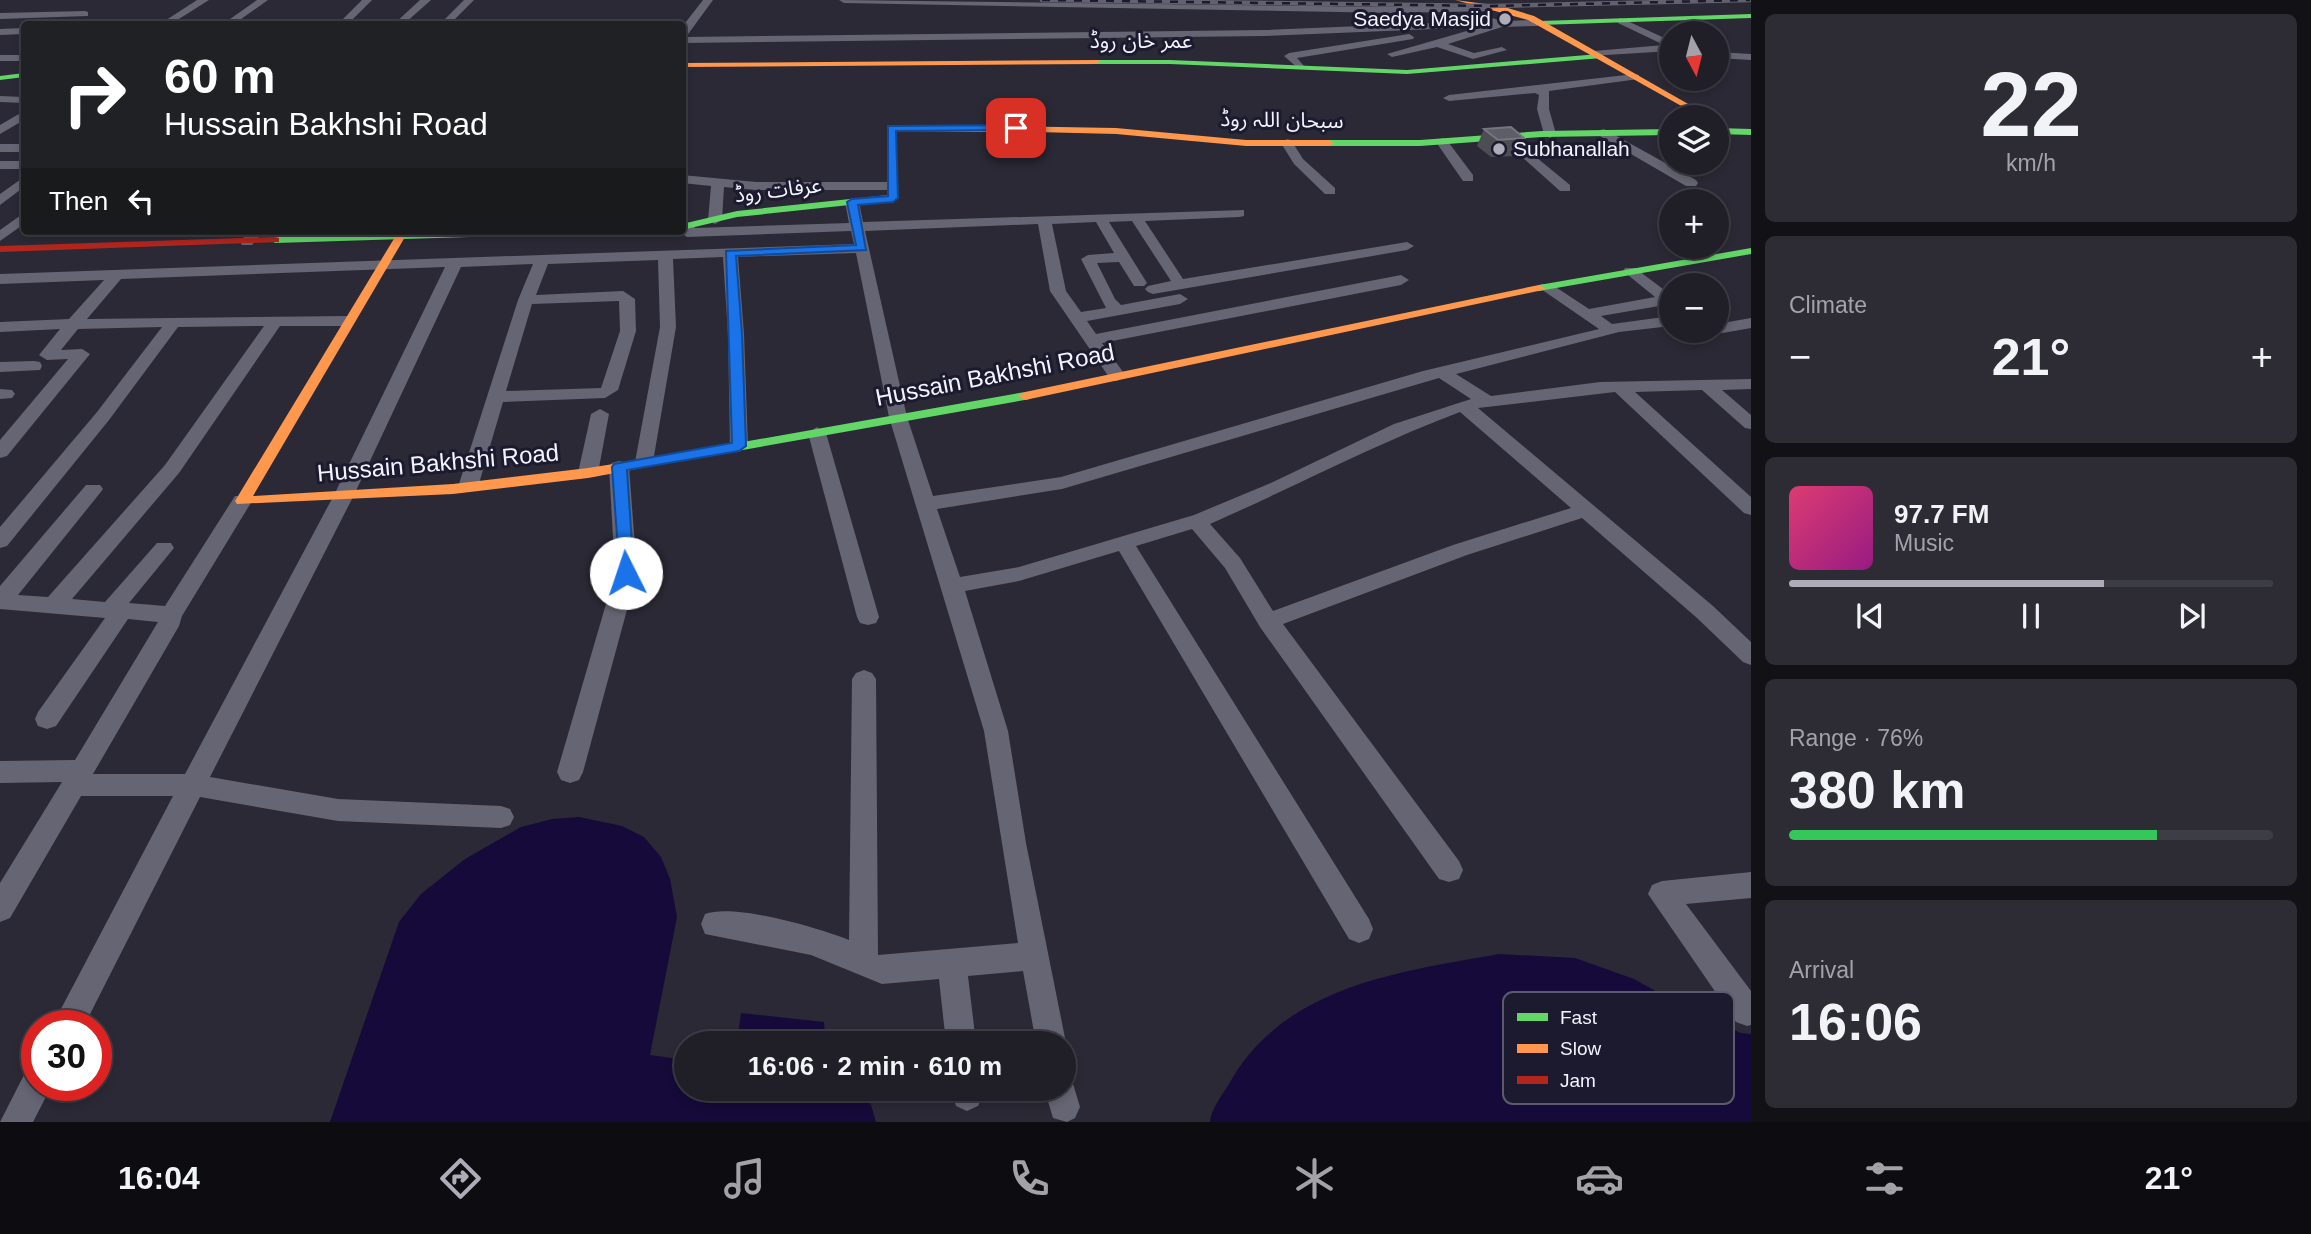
<!DOCTYPE html>
<html lang="en">
<head>
<meta charset="utf-8">
<style>
	:root { --surface:#201f28; --page:#2d2c34; --text:#f1f3f6; --muted:#a2a2a8; --line:#3d3d45; --accent:#adacb8 }
	body { margin:0; font-family:Helvetica,"Noto Sans Arabic",sans-serif; background:var(--page); color:var(--text); height:100vh; display:flex; flex-direction:column; font-size:26px; white-space:nowrap }
	* { box-sizing:border-box; margin:0 }
	p { font-size:23px; color:var(--muted) }
	.icon { flex:none; width:38px; height:38px; fill:none; stroke:currentColor; stroke-width:2; stroke-linecap:round; stroke-linejoin:round }
	.map { position:relative; flex:1; overflow:hidden }
	.sheet { display:flex; flex-direction:column; gap:14px; padding:14px; background:#121116; width:560px }
	.sheet>* { flex:none }
	.hud { position:absolute; left:21px; top:21px; width:665px; height:214px; border-radius:7px; box-shadow:0 4px 10px #0003,0 0 0 2px var(--line); background:#202124; color:#fff; overflow:hidden }
	.needle { width:46px; rotate:173deg }
	.controls { position:absolute; left:1659px; top:21px; display:grid; gap:14px }
	.controls a { display:grid; place-items:center; width:70px; height:70px; border-radius:50%; background:var(--surface); box-shadow:0 4px 10px #0003,0 0 0 2px var(--line); font-size:35px }
	.speed { position:absolute; left:21px; top:1010px; display:flex; gap:14px; font-size:35px; font-weight:700; text-align:center }
	.speed>* { display:grid; place-content:center; width:91px; height:91px; border-radius:50%; background:var(--surface); box-shadow:0 4px 10px #0003,0 0 0 2px var(--line); line-height:1 }
	.speed .limit { border:10px solid #d22; background:#fff; color:#111 }
	.pin { position:absolute; display:grid; place-items:center; width:60px; height:60px; color:#fff; margin:-30px; border-radius:14px; box-shadow:0 4px 10px #0006 }
	.me { position:absolute; width:77px; margin:-38px; rotate:356deg; stroke-linejoin:round; filter:drop-shadow(0 0 5px #0008) }
	.turn { display:flex; align-items:center; gap:24px; height:147px; padding:0 28px; font-size:32px }
	.turn .icon { width:91px; height:91px; stroke-width:2.5 }
	.turn b { display:block; font-size:49px; line-height:60px }
	.then { display:flex; align-items:center; height:66px; padding:0 28px; background:#0003; gap:14px; font-size:26px }
	.big { font-size:52px; font-weight:700; line-height:1.1 }
	.sheet .card { flex:1; display:flex; flex-direction:column; justify-content:center; gap:10px; min-width:0; padding:0 24px; border-radius:10px; background:var(--page) }
	.sheet .dial { align-items:center; gap:0 }
	.dial b { font-size:91px; line-height:1 }
	.song { display:flex; align-items:center; gap:21px }
	.cover { width:84px; height:84px; border-radius:10px; background:linear-gradient(135deg,hsl(340 70% 55%),hsl(310 70% 35%)) }
	.played { height:7px; border-radius:4px; background:linear-gradient(90deg,var(--accent) 65%,var(--line) 65%) }
	.keys { display:flex; justify-content:space-around; direction:ltr }
	.heat { display:flex; justify-content:space-between; align-items:center; font-size:38px; direction:ltr }
	.charge { height:10px; border-radius:5px; background:linear-gradient(90deg,#34c759 76%,var(--line) 0) }
	.trip { position:absolute; left:674px; top:1031px; width:402px; height:70px; border-radius:35px; background:var(--surface); box-shadow:0 4px 10px #0003,0 0 0 2px var(--line); font-weight:700; line-height:70px; text-align:center }
	.menu { display:flex; height:112px; justify-content:space-around; align-items:center; background:#0d0c10; color:var(--muted) }
	.menu .icon { width:49px; height:49px }
	.menu .on { color:var(--accent) }
	.menu b { font-size:32px; color:var(--text) }
	main { display:flex; flex:1; min-height:0 }
	.map>svg:first-child { display:block }
	.water { fill:#160a3a }
	.lines { fill:none; stroke-linecap:round; stroke-linejoin:round }
	.street { fill:#666573; fill-rule:evenodd }
	.fast { fill:#63d668; fill-rule:evenodd }
	.slow { fill:#ff974d; fill-rule:evenodd }
	.jam { fill:#b3261e; fill-rule:evenodd }
	.rail-casing { stroke:#62616d; stroke-width:4.5 }
	.rail { stroke:#1b1a2f; stroke-width:2.5; stroke-dasharray:8; stroke-linecap:butt }
	.wall { fill:#4d4d56 }
	.building { fill:#5e5e68; stroke:#767680; stroke-width:2 }
	.route { fill:#1a73e8; stroke:#114b97; stroke-width:2 }
	.poi-dot { fill:#adacb8; stroke:#1b1a2f; stroke-width:2.5 }
	.labels { text-anchor:middle; stroke-width:6; stroke-linejoin:round; paint-order:stroke }
	.far-poi-label { font-size:21px; fill:#f3f3ff; stroke:#1b1a2f; text-anchor:end }
	.far-street-label { font-size:21px; fill:#f3f3ff; stroke:#1b1a2f }
	.street-label { font-size:24px; fill:#f3f3ff; stroke:#1b1a2f }
	.key { fill:#1b1a2f; stroke:#5c5b6d; stroke-width:2 }
	.key-label { font-size:19px; fill:#f3f3ff }
</style>
</head>
<body>
<main>
<div class="map">
<svg width="1751" height="1122" viewBox="0 0 1751 1122">
	<rect width="100%" height="100%" fill="#2a2935"/>
	<path class="water" d="M579 817 622 826 644 837 661 857 670 879 677 917 650 1055 686 1060V1088L859 1089 871 1105 876 1122H330L399 922 421 894 465 859 521 827 552 819Z
		M1499 954 1575 958 1634 979 1695 1013 1741 1033 1751 1034V1122H1210C1211 1109 1222 1095 1229 1084 1283 986 1398 972 1499 954Z
		M741 1013 824 1022 826 1043H737Z"/>
	<g class="lines">
		<path class="street" d="M197 0H209L171 24H160Z
			M257 0H268L234 24H223Z
			M362 0H372L348 24H338Z
			M420 0H431L404 24H394Z
			M464 0H474L450 24H440Z
			M703 0H713L686 37 1264 30 1459 22 1489 17 1502 21 1537 20 1542 23 1537 26 1502 27 1448 44 1474 53 1502 47 1507 50 1473 59 1437 47 1392 57 1387 54 1491 24 1459 28 1264 36 682 43V27Z
			M839 0 1393 7 1492 5 1497 8 1492 11 1393 13 844 3Z
			M85 11 88 12V16L0 19V13Z
			M1621 18 1671 41V51L1590 56V52L1594 51 1664 45 1618 23V19Z
			M24 28V34L0 35V29Z
			M1409 34 1414 37 1413 39 1297 58 1304 66 1299 69 1284 56 1289 53Z
			M1717 52 1751 54V60L1717 58Z
			M0 55H24V61H0Z
			M1635 74 1639 75V79L1549 91V109L1556 134 1550 138 1544 134 1537 109 1539 95 1535 93 1449 101 1443 98 1449 95Z
			M0 96 24 97V103L0 102Z
			M24 111V120L0 134V125Z
			M1604 129 1696 180 1698 183 1696 186H1686L1600 136V130Z
			M1508 134 1570 185V191H1560L1504 141V135Z
			M1442 138 1446 139 1473 175V181H1463L1436 142Z
			M1287 139 1291 140 1303 159 1335 188V194H1325L1294 164 1281 143Z
			M0 144H24V152H0Z
			M0 161H24V169H0Z
			M682 175 756 182H892L899 186 892 190H756L724 187 722 220 715 224 708 220 711 186 682 183Z
			M24 177V187L0 205V194Z
			M852 198 859 202 863 222 1244 210V216L1239 217 1145 221 1183 279 1407 242 1414 246 1407 250 1153 294 1148 292 1145 289 1148 286 1171 281 1132 221 1109 222 1147 283 1144 286H1134L1119 262 1097 263 1115 299 1121 305 1180 294 1188 299 1180 304 1087 321 1096 334 1401 275 1409 280 1401 285 1102 343 1126 376 1117 381 1111 380 1050 291 1038 224 865 231 907 417 933 496 1061 477 1423 371 1599 329 1538 287 1541 284H1551L1589 309 1655 297 1623 271 1625 268H1635L1671 295V307L1665 305 1601 316 1612 324 1671 316V326L1619 332 1456 374 1491 396 1600 382 1751 379V389L1722 390 1751 415V429L1745 428 1702 390 1635 392 1751 497V515L1744 513 1615 392 1478 408 1713 606 1751 642V665L1743 662 1697 618 1582 518 1467 555 1283 624 1459 861 1463 870 1459 879 1449 882 1439 879 1260 627 1225 568 1192 529 1136 546 1369 919 1373 929 1369 939 1359 943 1349 939 1119 551 1019 581 965 591 1008 731 1026 843 1066 1043 1064 1049V1043H1036L1023 971 968 976 976 1043H946L939 979 882 984 811 955 705 934 701 924 705 914C735 903 818 928 849 940L852 679 856 673 864 670 872 673 876 679 878 955 1018 943 984 731 889 417 856 253 738 257 744 334 748 446 739 452 730 446 728 334 723 257 673 259 676 327 653 462 644 468 635 462 660 327 658 260 548 264 536 295 623 291 635 299 636 331 618 390 605 398 503 402 478 487 475 491H461L458 487 518 300 533 264 461 267 354 495 210 777 338 799 501 806 510 809 514 817 510 825 501 828 338 821 200 797 84 1026H52L173 796H81L10 918 0 922V883L62 782 0 783V761L75 760 158 622 128 619 56 726 47 729 38 726 35 719 38 712 105 618 0 609V586L86 485H100L103 489 100 493 18 595 48 597 165 465 264 326 178 327 109 420 7 546 0 548V527L97 412 162 327 78 329 61 350 82 349 90 354 7 456 0 458V440L68 359 47 360 39 355 60 329 0 332V322L69 319 104 280 0 284V274L854 244 851 231 687 237 680 233 683 224H693L695 228 849 223 845 202ZM1096 222 1114 253 1088 255 1081 259 1106 308 1081 312 1066 291 1052 224ZM445 267 334 495 185 774H93L179 626 182 616 252 501 249 496H235L165 606 129 603 174 548 171 543H157L105 602 72 599 179 473 280 326H348L356 321 348 316 87 319 121 279ZM619 301 620 331 601 388 506 391 532 304ZM1439 378 1471 399 1394 424 1273 482 1194 515 1019 567 960 577 937 509 1062 489ZM1460 412 1571 508 1453 545 1273 611 1240 558 1210 524C1294 487 1375 444 1460 412Z
			M24 213V224L0 241V230Z
			M249 231H264L252 245H242L240 242Z
			M1751 318V328L1717 334 1710 331H1717V324Z
			M34 361 40 362 42 366 40 370 0 372V362Z
			M0 389 12 390 15 394 12 398 0 399Z
			M600 409 609 414 598 473 595 477H581L578 473 591 414Z
			M817 427 826 433 879 617 876 623 868 625 860 623 857 617 808 433Z
			M619 461 626 463 629 467 637 573 583 772 579 780 570 783 561 780 557 772 615 573 609 467 612 463Z
			M1751 872V898L1686 904 1751 991V1025L1747 1026 1736 1022 1648 894 1652 885 1662 881Z
			M37 1066V1085H52L33 1122H0L26 1071Z
			M1064 1074 1071 1077 1080 1107 1075 1118 1067 1122 1053 1118 1044 1088H1064Z
			M950 1088H982L983 1095 978 1106 967 1111 956 1106Z"/>
		<path class="fast" d="M1751 14V18L1540 25 1536 23 1540 21Z
			M1599 54 1602 58 1407 74 1170 64H1097L1093 62 1097 60H1170L1407 70Z
			M24 73V77L0 80V76Z
			M888 126H1001L1006 129 1001 132 896 131 897 200 737 217 682 230V224L737 211 888 195Z
			M1717 128 1751 129V135L1717 134Z
			M1671 129V135L1542 137 1420 146H1329L1324 143 1329 140H1420L1542 131Z
			M464 231H574L569 234 275 243 270 240 275 237Z
			M1751 248V254L1539 291 1533 288 1539 285Z
			M1025 392 1032 396 1030 399 664 464 657 460 664 456Z"/>
		<path class="slow" d="M1455 0 1501 6 1534 16 1711 117H1701L1528 20Z
			M1100 60 1097 64 682 67V63Z
			M1001 126 1116 128 1246 140H1329L1334 143 1329 146H1246L1116 134 998 131 996 129Z
			M400 234 405 237 253 496 453 484 588 468 664 456 671 460 669 463 588 478 453 494 237 504 235 501 395 237Z
			M1539 285 1545 288 1543 290 1025 400 1018 396 1025 392Z"/>
		<path class="jam" d="M275 237 279 238V242L0 252V246Z"/>
		<defs>
			<path id="rail" d="M1042 0 1492 6 1750 0"/>
		</defs>
		<use href="#rail" class="rail-casing"/>
		<use href="#rail" class="rail"/>
	</g>
	<path class="wall" d="M1484 129 1524 138 1517 156 1491 157 1477 146Z"/>
	<path class="building" d="M1511 127 1524 138 1498 140 1484 129Z"/>
	<path class="route" d="M1016 125 1019 126V130L896 131 898 198 893 202 858 205 866 250 736 256 742 334 746 446 739 451 627 470 634 573 626 579 620 577 612 467 614 464 732 443 726 251 856 245 847 202 852 199 888 196V126Z"/>
	<g class="poi-dot">
		<circle cx="1505" cy="19" r="7"/>
		<circle cx="1499" cy="149" r="7"/>
	</g>
	<g class="labels">
		<g class="far-poi-label">
			<text x="1491" y="26">Saedya Masjid</text>
			<text x="1513" y="156" text-anchor="start">Subhanallah</text>
		</g>
		<g class="far-street-label">
			<text x="1141" y="48">عمر خان روڈ</text>
			<text transform="translate(1282 120) rotate(1)" y="7">سبحان اللہ روڈ</text>
			<text transform="translate(778 190) rotate(-7)" y="7">عرفات روڈ</text>
		</g>
		<g class="street-label">
			<text transform="translate(995 375) rotate(-11)" y="8">Hussain Bakhshi Road</text>
			<text transform="translate(438 463) rotate(-5)" y="8">Hussain Bakhshi Road</text>
		</g>
	</g>
	<rect x="1503" y="992" width="231" height="112" rx="10" class="key"/>
	<rect x="1517" y="1013" width="31" height="8" fill="#63d668"/>
	<rect x="1517" y="1044" width="31" height="9" fill="#ff974d"/>
	<rect x="1517" y="1076" width="31" height="8" fill="#b3261e"/>
	<g class="key-label">
		<text x="1560" y="1024">Fast</text>
		<text x="1560" y="1055">Slow</text>
		<text x="1560" y="1087">Jam</text>
	</g>
</svg>
<div class="controls">
<a><svg class="needle" viewBox="-14 -14 28 28"><path d="M0-13l5 13h-10z" fill="#e53935"/><path d="M0 13l5-13h-10z" fill="#a2a2a8"/></svg></a>
<a><svg class="icon" aria-label="layers" viewBox="0 0 24 24"><path d="M12 4l9 5-9 5-9-5zM3 14l9 5 9-5"/></svg></a>
<a>+</a>
<a>−</a>
</div>
<div class="speed"><div class="limit">30</div></div>
<div class="pin" style="left:1016px;top:128px;background:#d93025"><svg class="icon" aria-label="arrive" viewBox="0 0 24 24"><path d="M6 21V4h12l-3 4 3 4H6"/></svg></div>
<svg class="me" style="left:626px;top:573px" viewBox="-20 -20 40 40"><circle r="19" fill="#fff"/><path d="M0-13L10 11 0 6-10 11z" fill="#1a73e8"/></svg>
<div class="trip">16:06 · 2 min · 610 m</div>
<div class="hud">
<div class="turn"><svg class="icon" aria-label="right" viewBox="0 0 24 24"><path d="M7 20v-9h11M14 6l5 5-5 5"/></svg><div><b>60 m</b>Hussain Bakhshi Road</div></div>
<div class="then">Then<svg class="icon" aria-label="left" viewBox="0 0 24 24"><path d="M17 20v-9H6M10 6l-5 5 5 5"/></svg></div>
</div>
</div>
<section class="sheet">
<div class="card dial"><b>22</b><p>km/h</p></div>
<div class="card"><p>Climate</p>
<div class="heat"><a>−</a><b class="big">21°</b><a>+</a></div>
</div>
<div class="card">
<div class="song"><i class="cover"></i><div><b>97.7 FM</b><p>Music</p></div></div>
<div class="played"></div>
<div class="keys"><svg class="icon" aria-label="previous" viewBox="0 0 24 24"><path d="M18 5L8 12l10 7zM5 5v14"/></svg><svg class="icon" aria-label="pause" viewBox="0 0 24 24"><path d="M8 5v14M16 5v14"/></svg><svg class="icon" aria-label="next" viewBox="0 0 24 24"><path d="M6 5l10 7-10 7zM19 5v14"/></svg></div>
</div>
<div class="card"><p>Range · 76%</p><b class="big">380 km</b><div class="charge"></div></div>
<div class="card"><p>Arrival</p><b class="big">16:06</b></div>
</section>
</main>
<nav class="menu">
<b>16:04</b>
<svg class="icon on" aria-label="directions" viewBox="0 0 24 24"><path d="M12 3l9 9-9 9-9-9zM9 14v-3h6M13 9l2 2-2 2"/></svg>
<svg class="icon" aria-label="music" viewBox="0 0 24 24"><path d="M9 18V5l10-2v13"/><circle cx="6" cy="18" r="3"/><circle cx="16" cy="16" r="3"/></svg>
<svg class="icon" aria-label="phone" viewBox="0 0 24 24"><path d="M5 4h4l2 5-3 2q2 4 5 5l2-3 5 2v4C11 20 4 13 5 4z"/></svg>
<svg class="icon" aria-label="climate" viewBox="0 0 24 24"><path d="M12 3v18M4 7l16 10M4 17L20 7"/></svg>
<svg class="icon" aria-label="car" viewBox="0 0 24 24"><path d="M5 17H2v-5l4-1 3-4h7l3 4 3 1v5h-3M9 17h6M6 11h13"/><circle cx="7" cy="17" r="2"/><circle cx="17" cy="17" r="2"/></svg>
<svg class="icon" aria-label="filters" viewBox="0 0 24 24"><path d="M4 7h16M4 17h16"/><circle cx="9" cy="7" r="2"/><circle cx="15" cy="17" r="2"/></svg>
<b>21°</b>
</nav>
</body>
</html>
